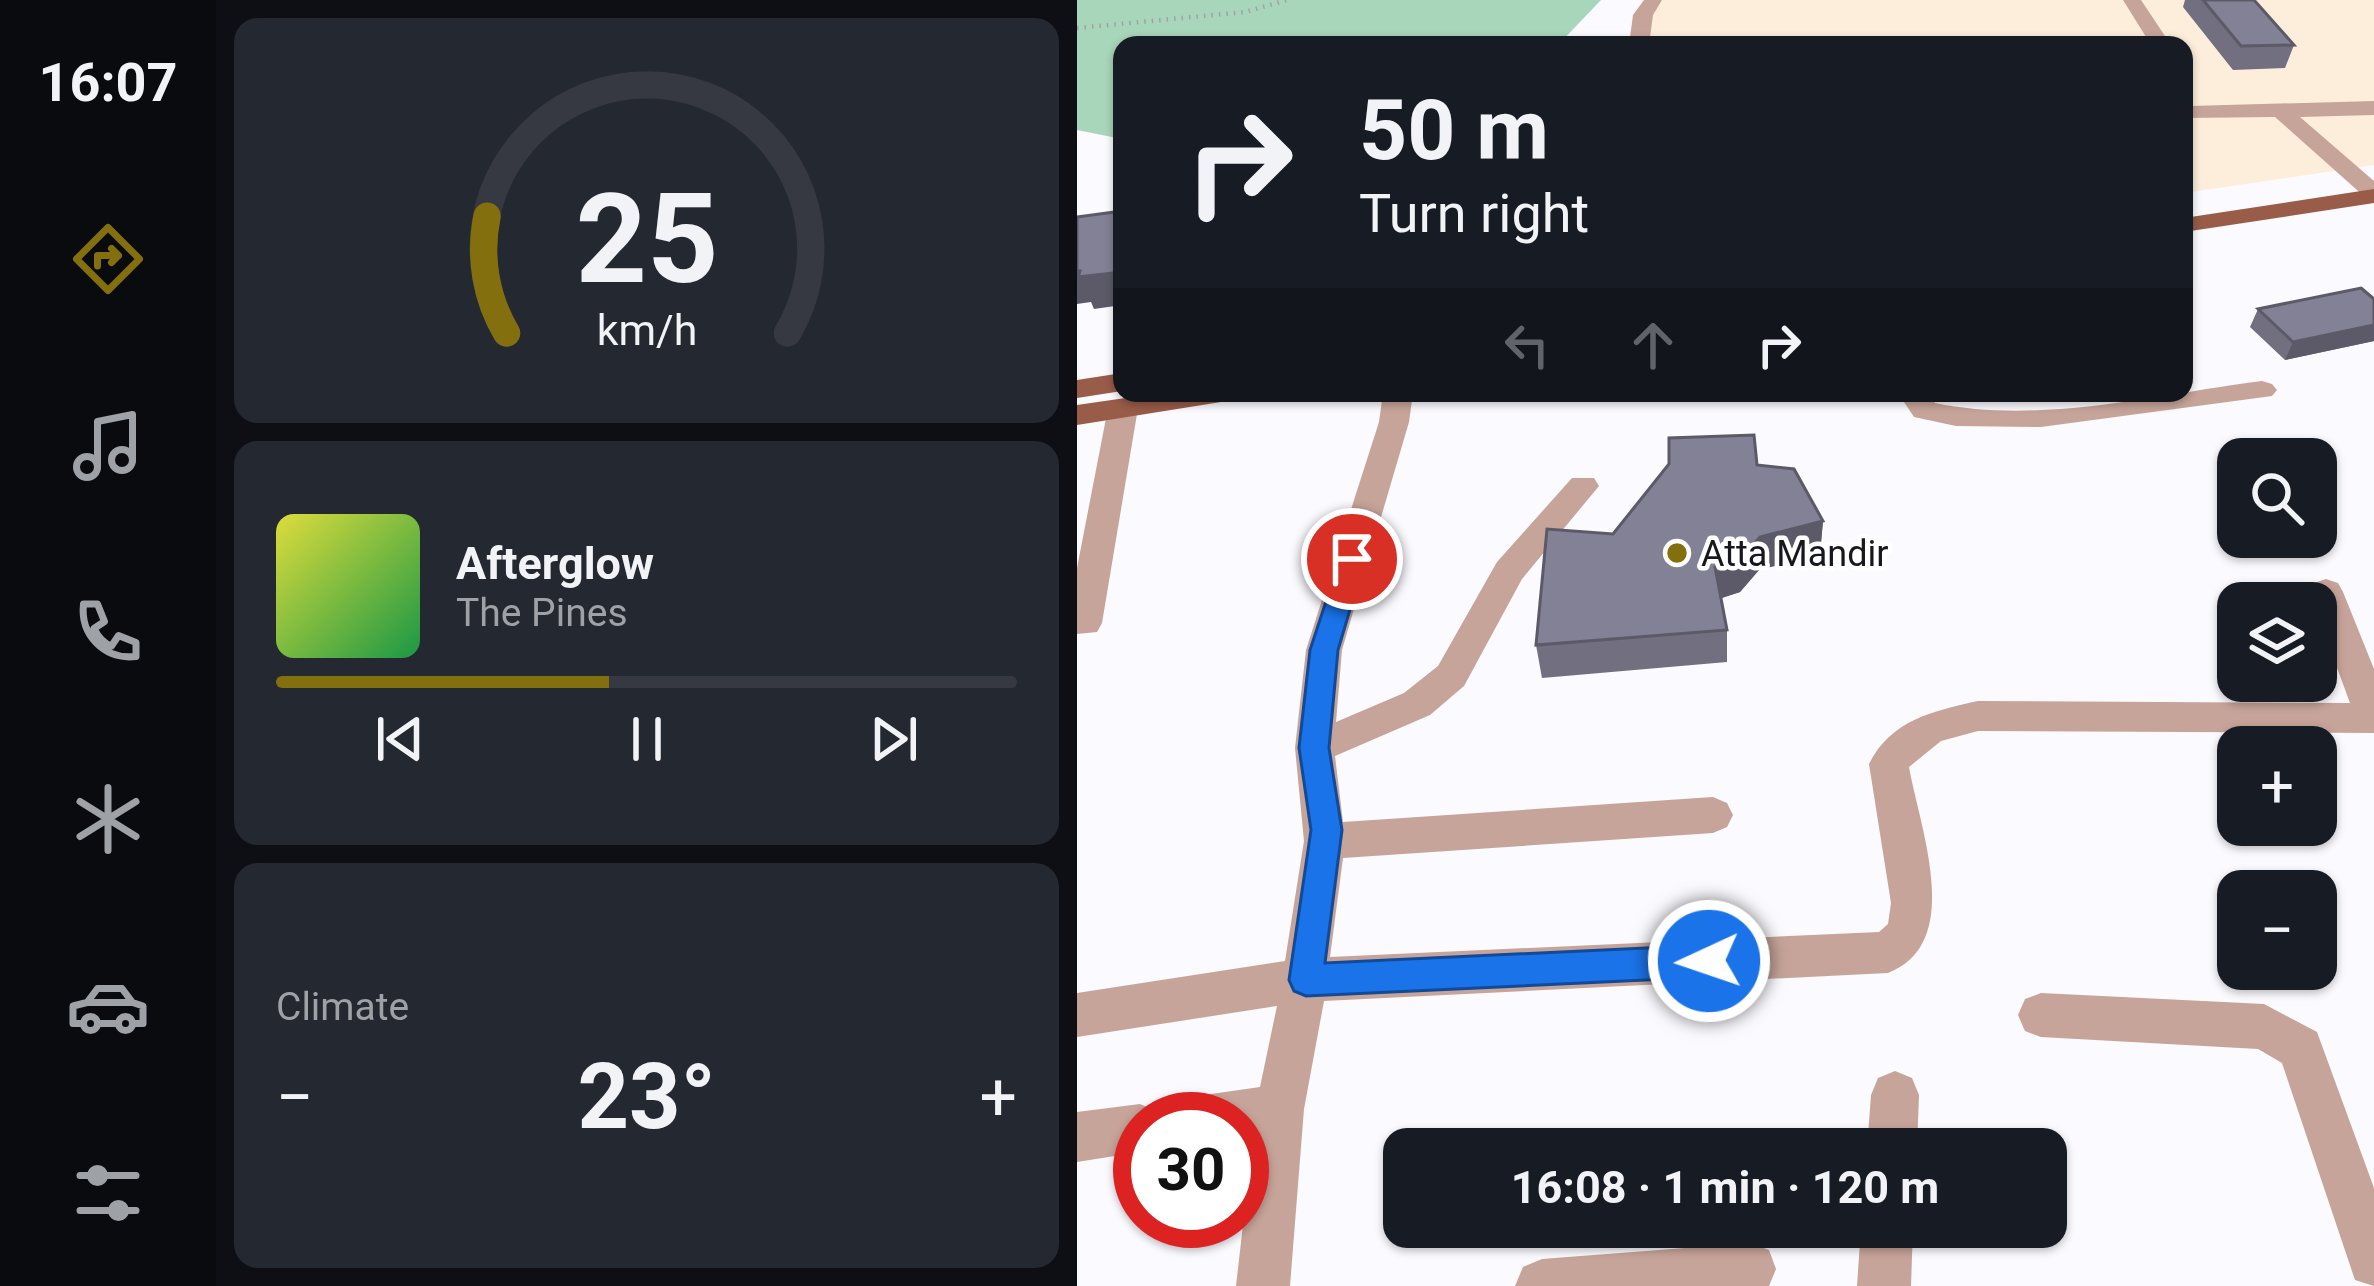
<!DOCTYPE html>
<html lang="en">
<head>
<meta charset="utf-8">
<style>
	:root { --surface:#171b24; --page:#242831; --text:#f1f3f6; --muted:#9ea1a6; --line:#363941; --accent:#846f0e }
	body { margin:0; font-family:Roboto,sans-serif; background:var(--page); color:var(--text); height:100vh; display:flex; flex-direction:column; font-size:45px; white-space:nowrap }
	* { box-sizing:border-box; margin:0 }
	p { font-size:39px; color:var(--muted) }
	.icon { flex:none; width:66px; height:66px; fill:none; stroke:currentColor; stroke-width:2; stroke-linecap:round; stroke-linejoin:round }
	.map { position:relative; flex:1; overflow:hidden }
	.panel { display:flex; flex-direction:column; gap:18px; padding:18px; background:#0d0f14; width:861px }
	.panel>* { flex:none }
	.banner { position:absolute; left:36px; top:36px; width:1080px; height:366px; border-radius:24px; box-shadow:0 3px 9px #0004; background:#171b24; color:var(--text); overflow:hidden }
	.buttons { position:absolute; left:1140px; top:438px; display:grid; gap:24px }
	.buttons a { display:grid; place-items:center; width:120px; height:120px; border-radius:24px; background:var(--surface); box-shadow:0 3px 9px #0004; font-size:60px }
	.speed { position:absolute; left:36px; top:1092px; display:flex; gap:24px; font-size:60px; font-weight:700; text-align:center }
	.speed>* { display:grid; place-content:center; width:156px; height:156px; border-radius:50%; background:var(--surface); box-shadow:0 3px 9px #0004; line-height:1 }
	.speed .limit { border:18px solid #d22; background:#fff; color:#111 }
	.pin { position:absolute; display:grid; place-items:center; width:102px; height:102px; color:#fff; margin:-51px; border:6px solid #fff; border-radius:50%; box-shadow:0 3px 12px #0007 }
	.me { position:absolute; width:132px; margin:-66px; rotate:267deg; stroke-linejoin:round; filter:drop-shadow(0 0 9px #0008) }
	.turn { display:flex; align-items:center; gap:42px; height:252px; padding:0 48px; font-size:54px }
	.turn .icon { width:156px; height:156px; stroke-width:2.5 }
	.turn b { display:block; font-size:84px; line-height:102px }
	.lanes { display:flex; align-items:center; height:114px; padding:0 48px; background:#0003; justify-content:center; gap:60px; direction:ltr }
	.lanes .off { opacity:.35 }
	.big { font-size:90px; font-weight:700; line-height:1.1 }
	.panel .card { flex:1; display:flex; flex-direction:column; justify-content:center; gap:18px; min-width:0; padding:0 42px; border-radius:24px; background:var(--page) }
	.panel .dial { align-items:center; gap:0 }
	.dial svg { height:312px; overflow:visible; fill:none; stroke:var(--line); stroke-width:7; stroke-linecap:round; text-anchor:middle }
	.dial text { fill:var(--text); stroke:none }
	.song { display:flex; align-items:center; gap:36px }
	.cover { width:144px; height:144px; border-radius:18px; background:linear-gradient(135deg,hsl(60 70% 55%),hsl(140 70% 35%)) }
	.played { height:12px; border-radius:6px; background:linear-gradient(90deg,var(--accent) 45%,var(--line) 45%) }
	.keys { display:flex; justify-content:space-around; direction:ltr }
	.heat { display:flex; justify-content:space-between; align-items:center; font-size:66px; direction:ltr }
	.trip { position:absolute; left:306px; top:1128px; width:684px; height:120px; border-radius:24px; background:var(--surface); box-shadow:0 3px 9px #0004; font-weight:700; line-height:120px; text-align:center }
	main { display:flex; flex:1; min-height:0 }
	.menu { display:flex; flex-direction:column; width:216px; justify-content:space-around; align-items:center; background:#090b0e; color:var(--muted) }
	.menu .icon { width:84px; height:84px }
	.menu .current { color:var(--accent) }
	.menu b { font-size:54px; color:var(--text) }
	.map>svg:first-child { display:block }
	.medical { fill:#fdeedb }
	.green { fill:#a8d6ba }
	.lines { fill:none; stroke-linecap:round; stroke-linejoin:round }
	.path { stroke:#a1a1a7; stroke-width:4.5; stroke-dasharray:1.5 6; stroke-linecap:butt }
	.minor { fill:#c7a499; fill-rule:evenodd }
	.major { fill:#985c48; fill-rule:evenodd }
	.wall { fill:#716f80 }
	.shaded-wall { fill:#5c5a68 }
	.building { fill:#838195; stroke:#5c5a68; stroke-width:3 }
	.route { fill:#1a73e8; stroke:#114b97; stroke-width:3 }
	.poi-dot { fill:#846f0e; stroke:#fff; stroke-width:4.5 }
	.labels { text-anchor:middle; stroke-width:9; stroke-linejoin:round; paint-order:stroke }
	.poi-label { font-size:36px; fill:#18171f; stroke:#fff; text-anchor:start }
</style>
</head>
<body>
<main>
<nav class="menu">
<b>16:07</b>
<svg class="icon current" aria-label="directions" viewBox="0 0 24 24"><path d="M12 3l9 9-9 9-9-9zM9 14v-3h6M13 9l2 2-2 2"/></svg>
<svg class="icon" aria-label="music" viewBox="0 0 24 24"><path d="M9 18V5l10-2v13"/><circle cx="6" cy="18" r="3"/><circle cx="16" cy="16" r="3"/></svg>
<svg class="icon" aria-label="phone" viewBox="0 0 24 24"><path d="M5 4h4l2 5-3 2q2 4 5 5l2-3 5 2v4C11 20 4 13 5 4z"/></svg>
<svg class="icon" aria-label="climate" viewBox="0 0 24 24"><path d="M12 3v18M4 7l16 10M4 17L20 7"/></svg>
<svg class="icon" aria-label="car" viewBox="0 0 24 24"><path d="M5 17H2v-5l4-1 3-4h7l3 4 3 1v5h-3M9 17h6M6 11h13"/><circle cx="7" cy="17" r="2"/><circle cx="17" cy="17" r="2"/></svg>
<svg class="icon" aria-label="filters" viewBox="0 0 24 24"><path d="M4 7h16M4 17h16"/><circle cx="9" cy="7" r="2"/><circle cx="15" cy="17" r="2"/></svg>
</nav>
<section class="panel">
<div class="card dial"><svg viewBox="0 0 100 80">
<path d="M14 69A42 42 0 1 1 86 69"/>
<path d="M14 69A42 42 0 0 1 9 39" stroke="#846f0e"/>
<text x="50" y="56" font-size="32" font-weight="700">25</text>
<text x="50" y="72" font-size="11">km/h</text>
</svg></div>
<div class="card">
<div class="song"><i class="cover"></i><div><b>Afterglow</b><p>The Pines</p></div></div>
<div class="played"></div>
<div class="keys"><svg class="icon" aria-label="previous" viewBox="0 0 24 24"><path d="M18 5L8 12l10 7zM5 5v14"/></svg><svg class="icon" aria-label="pause" viewBox="0 0 24 24"><path d="M8 5v14M16 5v14"/></svg><svg class="icon" aria-label="next" viewBox="0 0 24 24"><path d="M6 5l10 7-10 7zM19 5v14"/></svg></div>
</div>
<div class="card"><p>Climate</p>
<div class="heat"><a>−</a><b class="big">23°</b><a>+</a></div>
</div>
</section>
<div class="map">
<svg width="1297" height="1286" viewBox="0 0 1297 1286">
	<rect width="100%" height="100%" fill="#fafaff"/>
	<path class="medical" d="M584 0H1297V165L1107 193V45H549Z"/>
	<path class="green" d="M0 0H524L481 45H45V139L0 130Z"/>
	<g class="lines">
		<path class="path" d="M0 28 168 12 210 0"/>
		<path class="minor" d="M567 0H585L576 15 572 45H552L556 15Z
			M1046 0H1064L1094 45H1074Z
			M1297 101V115L1223 117 1297 181V200L1289 198 1198 117 1107 118V108L1113 106Z
			M1185 381 1195 384 1200 390 1195 396 964 427 879 426 837 417 821 393H851L858 403C964 425 1081 394 1185 381Z
			M306 393H336L332 422 265 650 259 722 327 693 361 666 420 562 495 478H517L522 486 445 579 387 686 353 715 258 756 266 822 636 797 650 803 656 815 650 827 636 833 266 858 253 957 802 932 811 924 814 903 792 764C814 720 856 711 901 701L1273 703 1232 592 1237 583 1249 579 1261 583 1266 592 1297 669V733L901 731 864 741 832 767C843 829 888 943 811 973L247 1001 227 1109 213 1286H159L176 1137 165 1138V1119H103L110 1102 127 1095 183 1087 200 1006 0 1037V993L208 961 227 841 218 748 229 650 302 422Z
			M46 399 61 408 25 623 20 632 0 634V568L31 408Z
			M964 993 1187 1004 1240 1032 1297 1188V1286L1278 1280 1205 1063 1181 1049 964 1037 948 1031 941 1015 948 999Z
			M818 1071 835 1078 842 1095 840 1149H790L794 1095 801 1078Z
			M63 1104 80 1111 84 1119H63V1152L0 1162V1112Z
			M784 1227H836L834 1286H780Z
			M673 1243 692 1250 699 1269 692 1286H438L446 1267 465 1259Z"/>
		<path class="major" d="M1297 189V203L1107 232V218Z
			M45 373V391L0 398V380Z
			M83 393H159L144 402 0 425V405Z"/>
	</g>
	<path class="wall" d="M1108 0H1177L1217 45 1208 68 1156 70 1106 7Z
		M1297 299V341L1208 360 1173 327 1181 309Z
		M680 465 746 521 743 554 682 570 663 592 644 598 650 630V662L465 678 459 645 536 534Z"/>
	<path class="shaded-wall" d="M0 271 45 272V305L17 309 14 302 0 304Z
		M1297 325V341L1208 360 1216 342Z
		M746 521 743 554 682 570 663 592 639 600 638 567 683 537Z"/>
	<path class="building" d="M1126 0H1177L1217 45 1164 46Z
		M45 211V272L1 277 3 271H0V217Z
		M1284 288 1297 299V325L1216 342 1181 309Z
		M677 435 680 465 717 469 746 521 683 537 663 559 638 567 650 630 459 645 470 529 536 534 592 464V438Z"/>
	<path class="route" d="M275 550 288 559 261 650 252 748 265 830 248 963 632 945 644 949 649 961 644 972 632 977 229 996 217 991 212 980 234 830 222 748 233 650 263 559Z"/>
	<circle class="poi-dot" cx="600" cy="553" r="12"/>
	<g class="labels">
		<g class="poi-label">
			<text x="624" y="566">Atta Mandir</text>
		</g>
	</g>
</svg>
<div class="buttons">
<a><svg class="icon" aria-label="search" viewBox="0 0 24 24"><circle cx="10" cy="10" r="6"/><path d="M15 15l6 6"/></svg></a>
<a><svg class="icon" aria-label="layers" viewBox="0 0 24 24"><path d="M12 4l9 5-9 5-9-5zM3 14l9 5 9-5"/></svg></a>
<a>+</a>
<a>−</a>
</div>
<div class="speed"><div class="limit">30</div></div>
<div class="pin" style="left:275px;top:559px;background:#d93025"><svg class="icon" aria-label="arrive" viewBox="0 0 24 24"><path d="M6 21V4h12l-3 4 3 4H6"/></svg></div>
<svg class="me" style="left:632px;top:961px" viewBox="-20 -20 40 40"><circle r="17" fill="#1a73e8" stroke="#fff" stroke-width="3"/><path d="M0-11L8 9 0 5-8 9z" fill="#fff"/></svg>
<div class="trip">16:08 · 1 min · 120 m</div>
<div class="banner">
<div class="turn"><svg class="icon" aria-label="right" viewBox="0 0 24 24"><path d="M7 20v-9h11M14 6l5 5-5 5"/></svg><div><b>50 m</b>Turn right</div></div>
<div class="lanes"><svg class="icon off" aria-label="left" viewBox="0 0 24 24"><path d="M17 20v-9H6M10 6l-5 5 5 5"/></svg><svg class="icon off" aria-label="ahead" viewBox="0 0 24 24"><path d="M12 20V5M6 11l6-6 6 6"/></svg><svg class="icon" aria-label="right" viewBox="0 0 24 24"><path d="M7 20v-9h11M14 6l5 5-5 5"/></svg></div>
</div>
</div>
</main>
</body>
</html>
